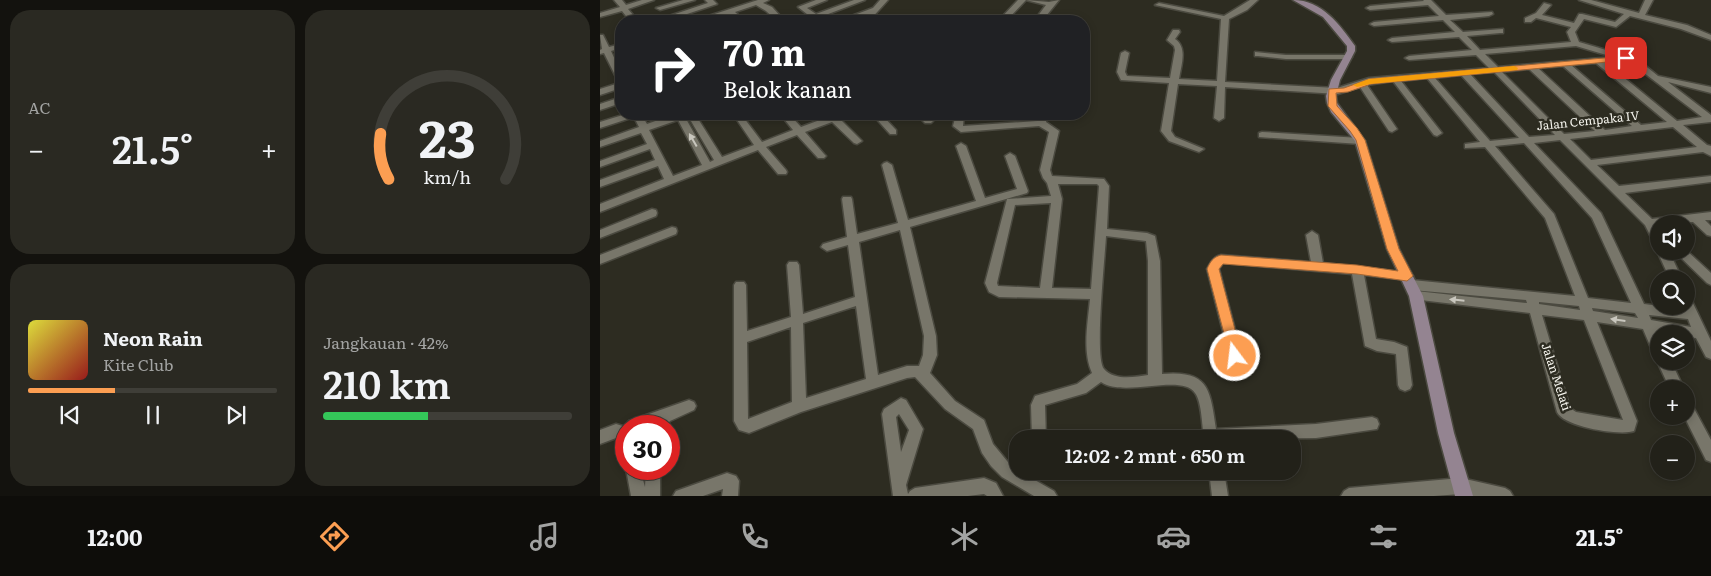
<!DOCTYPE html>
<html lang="id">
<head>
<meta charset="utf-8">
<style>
	:root { --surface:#222119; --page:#2a2922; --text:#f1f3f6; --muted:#a2a3a2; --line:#3f3e38; --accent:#fc9e52 }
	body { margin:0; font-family:Literata,serif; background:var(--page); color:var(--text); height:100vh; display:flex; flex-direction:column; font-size:19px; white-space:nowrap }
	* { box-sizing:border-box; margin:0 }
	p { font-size:16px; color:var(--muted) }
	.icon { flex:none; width:28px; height:28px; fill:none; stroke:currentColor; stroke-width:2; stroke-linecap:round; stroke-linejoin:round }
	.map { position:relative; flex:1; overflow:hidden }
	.details { display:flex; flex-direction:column; gap:10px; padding:10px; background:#13120e; width:600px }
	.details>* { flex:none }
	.top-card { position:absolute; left:15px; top:15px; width:475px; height:105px; border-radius:20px; box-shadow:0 2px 8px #0003,0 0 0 1px var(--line); background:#202124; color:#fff; overflow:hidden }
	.buttons { position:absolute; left:1050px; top:215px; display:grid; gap:10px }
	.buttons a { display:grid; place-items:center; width:45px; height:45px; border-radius:50%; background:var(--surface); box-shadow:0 2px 8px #0003,0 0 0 1px var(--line); font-size:25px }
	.speed { position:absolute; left:15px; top:415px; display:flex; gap:10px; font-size:25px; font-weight:700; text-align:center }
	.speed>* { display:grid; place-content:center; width:65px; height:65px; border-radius:50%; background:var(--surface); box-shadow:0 2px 8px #0003,0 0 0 1px var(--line); line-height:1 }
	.speed .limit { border:8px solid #d22; background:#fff; color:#111 }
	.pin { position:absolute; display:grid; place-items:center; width:42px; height:42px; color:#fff; margin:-21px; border-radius:10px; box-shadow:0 2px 8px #0006 }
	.me { position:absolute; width:55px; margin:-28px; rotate:345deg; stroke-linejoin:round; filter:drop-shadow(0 0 4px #0008) }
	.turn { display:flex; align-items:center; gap:18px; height:105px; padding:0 25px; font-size:22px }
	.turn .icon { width:65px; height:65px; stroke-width:2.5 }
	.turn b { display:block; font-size:35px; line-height:42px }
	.big { font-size:38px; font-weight:600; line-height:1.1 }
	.details .card { flex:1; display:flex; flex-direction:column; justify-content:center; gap:8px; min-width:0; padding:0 18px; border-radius:20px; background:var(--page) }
	.details .dial { align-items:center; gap:0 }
	.dial svg { height:130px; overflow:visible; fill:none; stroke:var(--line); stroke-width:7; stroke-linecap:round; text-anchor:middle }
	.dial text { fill:var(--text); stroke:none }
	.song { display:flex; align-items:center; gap:15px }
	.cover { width:60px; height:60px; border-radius:8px; background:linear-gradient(135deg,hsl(60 70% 55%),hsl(0 70% 35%)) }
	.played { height:5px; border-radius:2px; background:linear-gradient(90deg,var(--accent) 35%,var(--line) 35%) }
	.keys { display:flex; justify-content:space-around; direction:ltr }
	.heat { display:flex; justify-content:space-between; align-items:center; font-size:28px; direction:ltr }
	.charge { height:8px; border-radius:4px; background:linear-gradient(90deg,#34c759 42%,var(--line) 0) }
	.details .tiles { flex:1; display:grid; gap:10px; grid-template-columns:repeat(2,1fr) }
	.trip { position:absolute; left:409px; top:430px; width:292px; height:50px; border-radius:20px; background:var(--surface); box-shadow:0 2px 8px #0003,0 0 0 1px var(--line); font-weight:600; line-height:50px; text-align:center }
	.tabs { display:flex; height:80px; justify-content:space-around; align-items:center; background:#0e0d0a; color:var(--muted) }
	.tabs .icon { width:35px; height:35px }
	.tabs .current { color:var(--accent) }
	.tabs b { font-size:22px; color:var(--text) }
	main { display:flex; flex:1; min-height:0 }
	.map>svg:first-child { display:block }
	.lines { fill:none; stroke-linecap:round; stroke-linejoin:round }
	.street-casing { stroke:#4b4a40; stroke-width:3 }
	.secondary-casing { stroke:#4b4a40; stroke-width:3 }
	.street { fill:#78766a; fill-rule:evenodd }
	.secondary { fill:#948491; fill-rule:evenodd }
	.oneway { fill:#c9c7be }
	.route { fill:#fc9e52; stroke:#a46735 }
	.slow { fill:#f59e0b }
	.labels { text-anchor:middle; stroke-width:5; stroke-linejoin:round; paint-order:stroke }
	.street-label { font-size:12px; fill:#f4f3ec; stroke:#2d2c21 }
</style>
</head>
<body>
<main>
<section class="details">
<div class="tiles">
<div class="card"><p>AC</p>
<div class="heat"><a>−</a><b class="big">21.5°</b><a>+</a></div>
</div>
<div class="card dial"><svg viewBox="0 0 100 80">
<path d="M14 69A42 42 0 1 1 86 69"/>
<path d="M14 69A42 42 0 0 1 9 41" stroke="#fc9e52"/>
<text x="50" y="56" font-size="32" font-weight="700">23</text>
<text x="50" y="72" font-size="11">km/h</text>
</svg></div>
<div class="card">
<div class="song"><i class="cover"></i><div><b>Neon Rain</b><p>Kite Club</p></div></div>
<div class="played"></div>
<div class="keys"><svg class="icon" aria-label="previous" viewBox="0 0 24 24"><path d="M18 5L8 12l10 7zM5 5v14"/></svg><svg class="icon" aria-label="pause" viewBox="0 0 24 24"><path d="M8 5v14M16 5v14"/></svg><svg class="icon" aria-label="next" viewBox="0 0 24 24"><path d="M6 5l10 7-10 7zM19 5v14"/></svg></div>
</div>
<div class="card"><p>Jangkauan · 42%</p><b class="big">210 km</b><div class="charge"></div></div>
</div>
</section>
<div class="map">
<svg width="1111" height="496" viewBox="0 0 1111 496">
	<rect width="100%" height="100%" fill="#2d2c21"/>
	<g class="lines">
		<defs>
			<path id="street" d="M14 0H22L26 5 42 0H54L28 9 38 21H30L22 11 0 17V13L20 7Z
				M83 0H95L60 10 56 8Z
				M105 0H113L117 4 72 19 74 21H66L63 18 108 3Z
				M158 0H169L163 3 172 7 183 19 196 16 212 18 198 7 216 0H227L207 8 216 14 254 0H265L215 19 218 21H177L166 11 156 5 135 12 145 21H137L129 14 103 21 99 19Z
				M280 0H288L269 21H261L267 15 248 21H238L273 8Z
				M418 0H426L406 21H398Z
				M426 0 449 2 459 0 442 21H434L446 5Z
				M650 0H658L647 10 629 19 625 82 737 88 769 78 889 68 876 55 809 60 805 58 809 56 872 50 859 37 792 42 788 40 792 38 855 32 843 20 774 26 770 24 774 22 839 16 828 5 770 10 766 8 770 6 824 1 823 0H831L846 15 892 12 893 14 889 16 850 20 863 32 903 29V33H900L867 36 880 50 971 42 967 32 971 27 936 18 931 22H925V18L936 13 944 3 951 5 942 15 974 23 979 14H982L1015 22 1024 14 979 0H991L1039 13 1045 0H1053L1045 15 1087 25 1111 35V40L1081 29 1030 16 1016 27 984 19 975 32 979 42 1037 59 1058 76 1111 87V93L1068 82 1111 115V122L1083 125 1107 145 1111 146V156L1103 152 997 165 1019 186 1111 176V182L1025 193 1052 219 1111 212V220H1105L1111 226V236L1107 235 1093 222 1059 224V226H1056L1059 231V246L1055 245 1045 225 960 140 934 143 1001 213 1044 304 1084 309 1082 306H1086V295L1090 297 1111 341V359L1106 357 1096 338 1086 337V334L1056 331 1059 337V356L1054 355 1043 329 997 322 1037 421 1034 431C1020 436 964 427 957 412L930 313 812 299 810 296 812 293 816 291 927 303 926 300 812 290 808 288 806 285 808 282 812 280 975 296 945 218 885 147 865 148V144L880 142 827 78 801 81 842 133 837 136 834 135 793 81 767 85 797 129 792 132 789 131 760 87 738 94 625 87 624 118 619 121 614 118 617 86 578 84 571 131 575 137 604 149 599 152 569 141 561 131 569 83 521 80 517 72 521 53 525 51 529 53 525 72 527 76 570 78 575 50 574 46 567 40 573 30H579L580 32 575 39C588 48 581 65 579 79L617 81 621 19 555 5 559 3 624 16ZM976 46 1013 57 898 67 885 54ZM1025 60 1031 63 1102 117 1077 121 1005 62ZM996 63 1067 122 1041 125 971 65ZM963 66 1032 126 1005 130 938 68ZM929 69 995 131 964 134 902 72ZM894 72 955 135 929 137 870 74ZM861 75 919 138 890 141 835 78ZM1073 127 1097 147 991 160 970 139ZM924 143 992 218 1031 303 988 298 954 214 895 146ZM939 302 979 306 980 310 939 304ZM992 308 1035 313 1038 318 993 311ZM942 315 984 320 1023 420 976 412 970 408ZM1049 315 1088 319 1091 327 1051 320Z
				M0 35H3L9 47 21 44V48L11 51 21 73V88L0 95V89L19 83 4 53 0 54V50L2 49Z
				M655 52 686 55H748L752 57 748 59H686L658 56H655Z
				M21 97V103L0 110V104Z
				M26 114H41L47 124 75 114H95L122 157 154 145 133 114H141L162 142 193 130 180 114H189L201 127 236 114H248L240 119 262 141 257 144 254 143 232 122 205 132 224 154 226 156 224 158H218L197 135 166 147 186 170 187 172 186 174H178L158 150 0 212V204L64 179 58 166 0 187V180L55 160 50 149 0 167V161L47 144 41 133 0 147V141L39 127 34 117 0 128V122ZM88 116 114 160 110 162 85 117ZM78 120 102 165 73 176 49 130Z
				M272 114H281L296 130V134H290Z
				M316 114H325L333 121 331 123H325Z
				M356 114H364L363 126 437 121 439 114H447L446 122 459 131 450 170 452 176 504 179 509 186 507 229 547 233 555 236 560 261 562 374C609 370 610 389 616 429L716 424 772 417 777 419 779 424 777 429 716 438 604 439C602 427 602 402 595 393 582 373 524 398 501 382L486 393 445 405 446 439H432L431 405 435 396 477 384 492 373C482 351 488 322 490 299L399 297 389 292 385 283 407 199 451 196 447 183 443 178 440 170 449 132 439 126 361 132 353 126ZM458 184H497L499 186 491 289 452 288 462 199ZM451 203 440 288 398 286 397 283 415 205ZM506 236 546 241 548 261V375C535 377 514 381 504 369 494 358 505 257 506 236Z
				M662 132 760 138 765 141 760 144 659 137V133Z
				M361 143 366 146 385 198 417 189 405 156 410 153 415 156 428 191 427 193 310 227 336 336 337 355 330 373 355 401 384 420 393 444 412 467 454 491 457 496H434L402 477 391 466 382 453 373 429 345 409 315 377 307 378 201 412 149 433 139 430 134 421V285L136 282H144L146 285 147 331 191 317 187 265 189 262H197L199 265 203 314 255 297 248 245 227 251 221 247 223 244 247 237 242 199 243 197H251L252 199 257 234 298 223 282 165 284 163 287 162 292 165 308 220 376 201 356 146ZM300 230 324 336 323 355 319 366H307L278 375 259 242ZM256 306 266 379 206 398 203 323ZM191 327 192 402 148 419 147 342Z
				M52 209 56 210 57 213 56 216 0 238V230Z
				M72 227 76 228 77 231 76 234 0 264V255Z
				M712 231 718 235 723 263 811 273 813 276 811 279 807 280 764 275 776 339 794 342 807 347 812 385 810 389 805 391 800 389 798 385 796 354 777 351 765 346 752 274 623 263 619 269 646 371 644 375 639 377 634 375 607 269C611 262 613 257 621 255L711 262 706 235Z
				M1059 249V251H1069L1082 279H1070L1057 251Z
				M1086 250 1111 273V285L1107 283 1074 251Z
				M1059 358V361H1071L1084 389H1070L1057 361Z
				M301 398 306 400 323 429 306 485 308 494 310 491 315 488 384 478 396 483 403 496H387L384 494 368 496H293L282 414 284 409ZM299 414 309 430 301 452 296 417Z
				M89 400 94 402 96 406 94 410 70 421 66 426H27L29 421Z
				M1086 401 1091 403 1111 440V462L1106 460 1084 416H1086Z
				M16 424 26 427V444L16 438 0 444V430Z
				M26 467V469H40L45 487 46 469H60V496H31L26 469Z
				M609 471H624L628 496H612Z
				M127 473 136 476 139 481 138 496H122L123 489 103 496H73L76 491Z
				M861 478 905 488 910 491 913 496H871L861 494 834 496H741L744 491 749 488Z"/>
			<path id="secondary" d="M693 0C722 0 740 25 755 46V51L740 80 736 96 737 103 765 141 799 249 823 296 854 433 873 496H855L838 433 809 296 787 249 755 141 731 112 727 103 726 96 731 80 747 51V46L723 17Z"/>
		</defs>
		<use href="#street" class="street-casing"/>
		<use href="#secondary" class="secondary-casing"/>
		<use href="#street" class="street"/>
		<use href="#secondary" class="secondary"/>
	</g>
	<defs><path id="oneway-solid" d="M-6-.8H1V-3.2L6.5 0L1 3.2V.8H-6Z" transform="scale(1.25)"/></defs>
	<g class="oneway">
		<use href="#oneway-solid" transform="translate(93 140) rotate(-120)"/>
		<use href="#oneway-solid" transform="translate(857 300) rotate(-174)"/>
		<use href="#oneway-solid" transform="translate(1018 320) rotate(-172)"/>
	</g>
	<path class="route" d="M1026 56 1029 57V60L771 84 748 92 736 93 737 106 757 128 765 140 799 249 813 276 807 281 757 274 623 264 619 269 642 356 640 360 635 361 631 360 607 269C610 262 613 257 621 255L757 265 798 271 787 249 756 140 750 131 728 106 729 89 744 88 769 79Z"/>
	<path class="slow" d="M914 66 918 68 917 70 770 84 757 87 753 85 769 79Z"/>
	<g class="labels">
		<g class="street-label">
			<text transform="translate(988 121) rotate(-6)" y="4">Jalan Cempaka IV</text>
			<text transform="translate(956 377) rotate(72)" y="4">Jalan Melati</text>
		</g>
	</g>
</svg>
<div class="buttons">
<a><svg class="icon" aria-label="sound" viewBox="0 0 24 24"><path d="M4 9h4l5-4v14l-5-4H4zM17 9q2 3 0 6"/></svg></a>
<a><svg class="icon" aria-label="search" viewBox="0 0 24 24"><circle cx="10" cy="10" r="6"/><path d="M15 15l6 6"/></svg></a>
<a><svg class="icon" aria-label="layers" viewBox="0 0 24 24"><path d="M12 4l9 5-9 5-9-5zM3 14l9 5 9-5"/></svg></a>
<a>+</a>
<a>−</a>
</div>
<div class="speed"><div class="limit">30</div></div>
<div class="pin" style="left:1026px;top:58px;background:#d93025"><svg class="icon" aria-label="arrive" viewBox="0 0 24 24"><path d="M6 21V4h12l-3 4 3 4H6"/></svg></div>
<svg class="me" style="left:635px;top:356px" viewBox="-20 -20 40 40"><circle r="17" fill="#fc9e52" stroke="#fff" stroke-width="3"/><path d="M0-11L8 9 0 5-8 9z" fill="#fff"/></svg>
<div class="trip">12:02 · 2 mnt · 650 m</div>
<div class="top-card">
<div class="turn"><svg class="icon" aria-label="right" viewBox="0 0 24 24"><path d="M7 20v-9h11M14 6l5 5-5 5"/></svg><div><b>70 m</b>Belok kanan</div></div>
</div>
</div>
</main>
<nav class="tabs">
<b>12:00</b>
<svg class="icon current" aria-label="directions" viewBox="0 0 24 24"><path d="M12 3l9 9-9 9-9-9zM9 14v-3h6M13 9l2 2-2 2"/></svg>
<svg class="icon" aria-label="music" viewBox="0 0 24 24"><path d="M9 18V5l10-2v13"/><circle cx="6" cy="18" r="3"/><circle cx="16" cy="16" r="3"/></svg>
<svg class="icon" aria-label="phone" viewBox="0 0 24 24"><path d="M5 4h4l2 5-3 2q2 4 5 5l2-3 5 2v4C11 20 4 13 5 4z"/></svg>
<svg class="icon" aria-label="climate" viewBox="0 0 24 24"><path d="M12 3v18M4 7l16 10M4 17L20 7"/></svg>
<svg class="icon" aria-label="car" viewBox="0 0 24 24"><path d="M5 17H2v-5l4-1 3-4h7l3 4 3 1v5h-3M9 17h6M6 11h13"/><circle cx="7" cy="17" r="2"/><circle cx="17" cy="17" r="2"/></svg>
<svg class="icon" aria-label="filters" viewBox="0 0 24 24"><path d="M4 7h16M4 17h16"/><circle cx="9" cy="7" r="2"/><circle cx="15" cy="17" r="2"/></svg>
<b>21.5°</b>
</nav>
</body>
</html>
